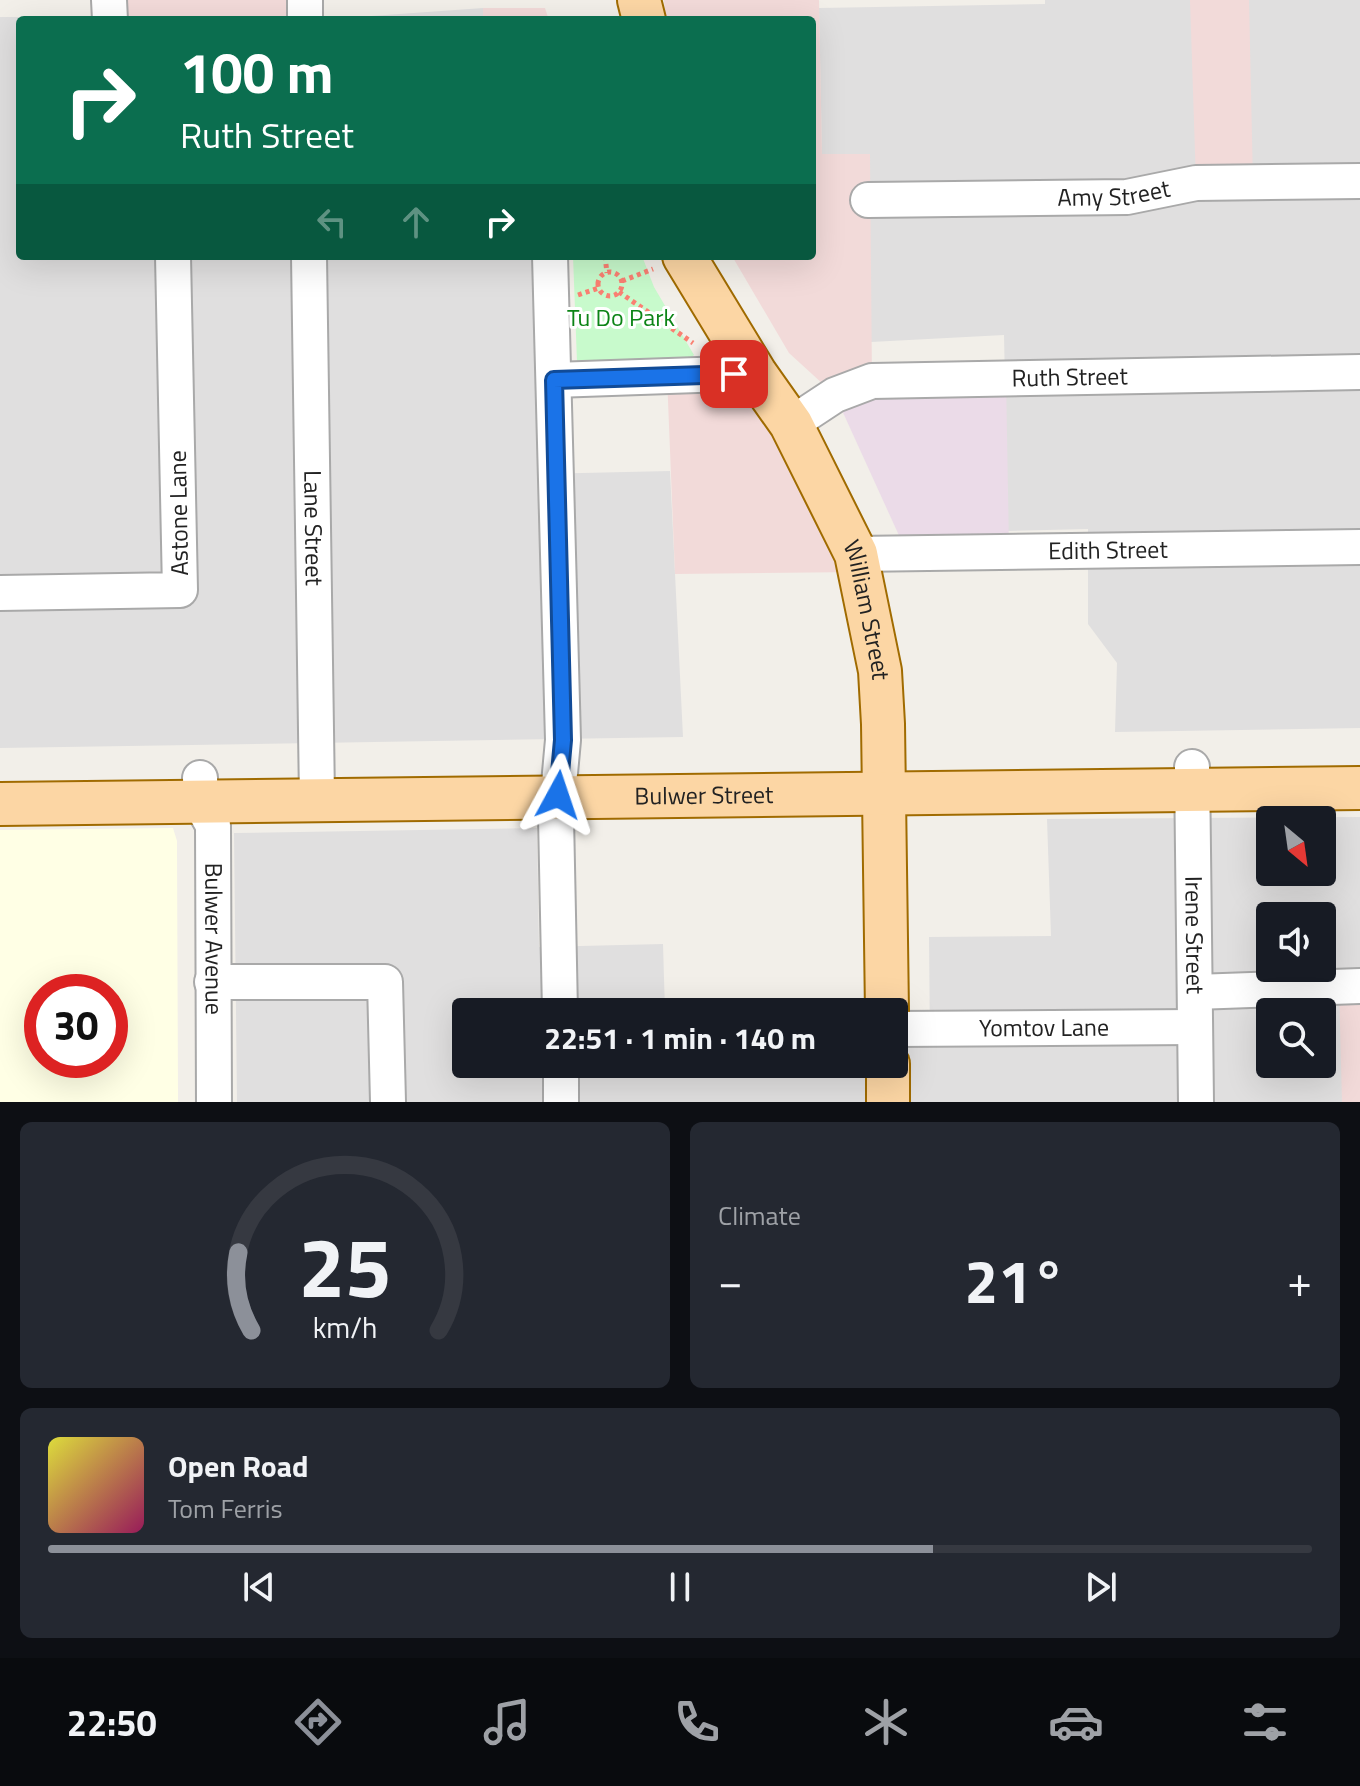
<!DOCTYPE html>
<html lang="en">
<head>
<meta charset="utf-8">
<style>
	:root { --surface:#171b24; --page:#242831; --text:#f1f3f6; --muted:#9ea1a6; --line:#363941; --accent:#8c9099 }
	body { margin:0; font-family:"Titillium Web",sans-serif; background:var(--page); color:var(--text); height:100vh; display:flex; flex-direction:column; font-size:30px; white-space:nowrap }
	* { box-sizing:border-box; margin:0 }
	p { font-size:26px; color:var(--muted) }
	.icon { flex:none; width:44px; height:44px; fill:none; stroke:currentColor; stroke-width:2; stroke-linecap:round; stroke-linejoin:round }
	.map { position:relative; height:1102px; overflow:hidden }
	.panel { display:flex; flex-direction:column; gap:20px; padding:20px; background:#0d0f14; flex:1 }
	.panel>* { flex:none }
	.hud { position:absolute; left:16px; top:16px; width:800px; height:244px; border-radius:8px; box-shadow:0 8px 32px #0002; background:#0b6e4f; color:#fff; overflow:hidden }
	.needle { width:52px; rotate:151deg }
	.tools { position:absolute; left:1256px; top:806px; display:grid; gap:16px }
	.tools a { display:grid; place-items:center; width:80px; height:80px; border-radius:8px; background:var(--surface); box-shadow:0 8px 32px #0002; font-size:40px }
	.speed { position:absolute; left:24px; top:974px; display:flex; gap:16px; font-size:40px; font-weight:700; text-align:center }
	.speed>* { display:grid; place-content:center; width:104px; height:104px; border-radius:50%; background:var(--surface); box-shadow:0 8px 32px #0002; line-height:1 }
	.speed .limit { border:12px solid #d22; background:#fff; color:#111 }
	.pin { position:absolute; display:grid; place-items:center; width:68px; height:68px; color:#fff; margin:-34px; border-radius:16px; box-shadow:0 4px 12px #0006 }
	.me { position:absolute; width:88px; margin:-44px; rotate:5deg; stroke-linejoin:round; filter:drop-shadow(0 0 6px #0008) }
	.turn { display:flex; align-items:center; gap:28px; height:168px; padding:0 32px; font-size:36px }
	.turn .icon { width:104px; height:104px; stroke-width:2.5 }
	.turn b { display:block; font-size:56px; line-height:68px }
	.lanes { display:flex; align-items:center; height:76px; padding:0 32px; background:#0003; justify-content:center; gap:40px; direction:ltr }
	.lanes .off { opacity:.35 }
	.big { font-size:60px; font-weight:700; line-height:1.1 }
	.panel .widget { flex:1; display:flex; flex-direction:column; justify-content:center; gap:12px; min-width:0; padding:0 28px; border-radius:12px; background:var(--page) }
	.panel .dial { align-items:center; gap:0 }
	.dial svg { height:208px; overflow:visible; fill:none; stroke:var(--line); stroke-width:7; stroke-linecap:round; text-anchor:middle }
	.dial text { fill:var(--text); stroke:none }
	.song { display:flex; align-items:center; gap:24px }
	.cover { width:96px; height:96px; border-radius:12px; background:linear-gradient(135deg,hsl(60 70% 55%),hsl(330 70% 35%)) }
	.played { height:8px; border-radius:4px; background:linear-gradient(90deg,var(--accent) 70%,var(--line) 70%) }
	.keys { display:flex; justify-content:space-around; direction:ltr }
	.heat { display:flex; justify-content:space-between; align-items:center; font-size:44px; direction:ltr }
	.panel .tiles { flex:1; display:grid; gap:20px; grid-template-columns:1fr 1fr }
	.widget:last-child { grid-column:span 2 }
	.trip { position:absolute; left:452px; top:998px; width:456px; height:80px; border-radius:8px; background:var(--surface); box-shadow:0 8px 32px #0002; font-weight:700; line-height:80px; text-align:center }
	.tabs { display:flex; height:128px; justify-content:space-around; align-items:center; background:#090b0e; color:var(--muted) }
	.tabs .icon { width:56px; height:56px }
	.tabs .current { color:var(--accent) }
	.tabs b { font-size:36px; color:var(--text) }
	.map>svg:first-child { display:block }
	.residential { fill:#e0dfdf; fill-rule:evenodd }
	.commercial { fill:#f2dad9 }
	.industrial { fill:#ebdbe8 }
	.education { fill:#ffffe5; fill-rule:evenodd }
	.park { fill:#c8facc }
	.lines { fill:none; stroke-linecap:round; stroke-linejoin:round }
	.minor-casing { stroke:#a9a9a9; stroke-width:38 }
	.major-casing { stroke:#a06b00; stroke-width:46 }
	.path { stroke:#fa8072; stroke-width:5; stroke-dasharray:4 4; stroke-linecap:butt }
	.minor { stroke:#fff; stroke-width:34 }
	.major { stroke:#fcd6a4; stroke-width:42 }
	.route-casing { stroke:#114b97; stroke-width:20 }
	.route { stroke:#1a73e8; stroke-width:14 }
	.labels { text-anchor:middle; stroke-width:6; stroke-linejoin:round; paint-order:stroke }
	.street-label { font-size:24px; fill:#222; stroke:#fff }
	.park-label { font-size:24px; fill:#0c8416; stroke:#fff }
</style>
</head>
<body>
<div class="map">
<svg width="1360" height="1102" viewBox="0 0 1360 1102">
	<rect width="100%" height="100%" fill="#f2efe9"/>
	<path class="residential" d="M1045 0H1360V728L1115 732 1117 663 1088 624V529L1008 531 1004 335 871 342 869 154H822L819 8 1045 4Z
		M483 8V20H316Z
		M0 17H110L109 20H20V256H536L538 474 670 471 683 737 0 748Z
		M1360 817V1102H237L234 833 537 828 539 947 663 944 665 1012H466V1064H894V1045L930 1043 929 937 1051 936 1047 819ZM1270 820H1322V872H1270ZM1270 916H1322V968H1270ZM1270 1012H1322V1064H1270Z"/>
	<path class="commercial" d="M109 0H305V20H110Z
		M664 0H819L822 154H870L872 381 835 395 789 353 732 256H812V20H666Z
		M1190 0H1249L1253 183H1196Z
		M483 8H545L549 20H483Z
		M755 373 860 572 675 574 667 376Z
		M1339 986H1360V1102H1342Z"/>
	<path class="industrial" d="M1006 378 1009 551 907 553 835 395Z"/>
	<path class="education" d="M173 828 177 841 178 1102H0V830ZM42 992H110V1060H42Z"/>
	<path class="park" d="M573 256H642L654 287 694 355 684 364 577 362Z"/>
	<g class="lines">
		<defs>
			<g id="minor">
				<path d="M109 0 110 20"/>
				<path d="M305 0V20"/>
				<path id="s1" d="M868 200 1127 197 1196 183 1360 181"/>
				<path id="s2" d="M309 256 317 798"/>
				<path d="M550 256 563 740 556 817 560 1012"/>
				<path d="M554 380 755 373"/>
				<path id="s3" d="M791 424 835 395 872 381 1360 372"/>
				<path id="s4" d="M856 554 1360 547"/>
				<path d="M0 593 180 590 173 256"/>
				<path id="s5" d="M1192 767 1196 1102"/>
				<path id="s6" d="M200 778 201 804 213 825 214 1102"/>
				<path d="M212 982H385L388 1102"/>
				<path d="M1195 992 1360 986"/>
				<path id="s7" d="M894 1029 1195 1027"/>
				<path d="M561 1064V1102"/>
			</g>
			<g id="major">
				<path d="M639 0 644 20"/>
				<path id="s8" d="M684 256 755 373 791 424 856 554 880 671 883 724 887 1012"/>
				<path id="s9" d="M0 804 1360 788"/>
				<path d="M888 1064V1102"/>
			</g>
		</defs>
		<use href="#minor" class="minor-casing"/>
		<use href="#major" class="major-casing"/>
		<path class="path" d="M605 256 607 273
			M598 284a12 12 0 1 1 24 0a12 12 0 1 1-24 0Z
			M622 281 653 269
			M619 292 693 343
			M578 295 599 288"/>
		<use href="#minor" class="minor"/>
		<use href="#major" class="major"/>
	</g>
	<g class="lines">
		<defs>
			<path id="route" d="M558 795 563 740 554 380 734 374"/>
		</defs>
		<use href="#route" class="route-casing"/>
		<use href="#route" class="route"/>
	</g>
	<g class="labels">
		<g class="street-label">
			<text dy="8" stroke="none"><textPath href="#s1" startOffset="246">Amy Street</textPath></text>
			<text dy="8" stroke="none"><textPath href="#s3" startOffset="290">Ruth Street</textPath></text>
			<text transform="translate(179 513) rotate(-91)" y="8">Astone Lane</text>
			<text dy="8" stroke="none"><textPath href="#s2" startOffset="272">Lane Street</textPath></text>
			<text dy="8" stroke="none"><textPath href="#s4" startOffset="252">Edith Street</textPath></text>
			<text dy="8" stroke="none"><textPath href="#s8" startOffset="402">William Street</textPath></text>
			<text dy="8" stroke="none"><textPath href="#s9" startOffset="704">Bulwer Street</textPath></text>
			<text dy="8" stroke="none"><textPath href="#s5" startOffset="168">Irene Street</textPath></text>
			<text dy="8" stroke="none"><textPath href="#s6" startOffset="164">Bulwer Avenue</textPath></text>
			<text dy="8" stroke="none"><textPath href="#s7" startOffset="150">Yomtov Lane</textPath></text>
		</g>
		<g class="park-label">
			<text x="621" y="326">Tu Do Park</text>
		</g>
	</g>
</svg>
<div class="tools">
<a><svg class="needle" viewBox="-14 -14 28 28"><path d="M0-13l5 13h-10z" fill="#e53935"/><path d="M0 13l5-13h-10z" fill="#9ea1a6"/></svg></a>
<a><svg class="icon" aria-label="sound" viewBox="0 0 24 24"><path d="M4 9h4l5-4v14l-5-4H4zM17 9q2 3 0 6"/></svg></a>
<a><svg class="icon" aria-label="search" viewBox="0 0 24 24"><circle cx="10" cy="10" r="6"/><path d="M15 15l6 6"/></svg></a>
</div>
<div class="speed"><div class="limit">30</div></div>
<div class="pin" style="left:734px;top:374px;background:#d93025"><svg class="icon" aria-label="arrive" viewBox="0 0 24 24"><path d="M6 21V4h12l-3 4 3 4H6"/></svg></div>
<svg class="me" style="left:558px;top:795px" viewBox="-20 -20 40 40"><path d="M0-17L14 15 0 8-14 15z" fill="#1a73e8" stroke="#fff" stroke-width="4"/></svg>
<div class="trip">22:51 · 1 min · 140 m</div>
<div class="hud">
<div class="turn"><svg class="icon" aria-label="right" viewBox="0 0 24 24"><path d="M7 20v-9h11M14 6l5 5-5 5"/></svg><div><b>100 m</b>Ruth Street</div></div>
<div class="lanes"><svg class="icon off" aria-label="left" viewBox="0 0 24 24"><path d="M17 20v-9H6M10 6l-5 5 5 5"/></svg><svg class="icon off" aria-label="ahead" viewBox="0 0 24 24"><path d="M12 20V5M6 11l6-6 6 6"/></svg><svg class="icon" aria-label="right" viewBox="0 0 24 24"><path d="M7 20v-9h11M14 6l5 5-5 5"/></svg></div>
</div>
</div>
<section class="panel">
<div class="tiles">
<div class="widget dial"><svg viewBox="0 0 100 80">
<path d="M14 69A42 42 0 1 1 86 69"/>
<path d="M14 69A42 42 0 0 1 9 39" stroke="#8c9099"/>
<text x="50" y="56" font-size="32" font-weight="700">25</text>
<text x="50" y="72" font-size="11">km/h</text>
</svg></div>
<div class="widget"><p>Climate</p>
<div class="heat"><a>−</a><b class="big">21°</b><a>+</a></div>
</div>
<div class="widget">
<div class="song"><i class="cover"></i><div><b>Open Road</b><p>Tom Ferris</p></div></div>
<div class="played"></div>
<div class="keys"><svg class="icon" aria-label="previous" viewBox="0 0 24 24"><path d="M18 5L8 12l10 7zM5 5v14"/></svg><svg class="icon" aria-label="pause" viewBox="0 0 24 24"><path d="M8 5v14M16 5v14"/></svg><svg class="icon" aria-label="next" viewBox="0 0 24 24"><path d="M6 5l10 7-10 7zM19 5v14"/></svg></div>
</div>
</div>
</section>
<nav class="tabs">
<b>22:50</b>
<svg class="icon current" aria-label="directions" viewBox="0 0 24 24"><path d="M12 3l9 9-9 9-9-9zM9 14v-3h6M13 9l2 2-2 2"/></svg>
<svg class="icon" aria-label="music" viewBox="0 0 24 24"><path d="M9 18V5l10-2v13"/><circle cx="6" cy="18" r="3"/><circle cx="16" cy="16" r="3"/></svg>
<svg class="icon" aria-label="phone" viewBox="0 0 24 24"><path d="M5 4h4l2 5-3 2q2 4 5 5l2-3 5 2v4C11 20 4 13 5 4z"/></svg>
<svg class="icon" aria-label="climate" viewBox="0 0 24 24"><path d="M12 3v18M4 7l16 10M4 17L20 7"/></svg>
<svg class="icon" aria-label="car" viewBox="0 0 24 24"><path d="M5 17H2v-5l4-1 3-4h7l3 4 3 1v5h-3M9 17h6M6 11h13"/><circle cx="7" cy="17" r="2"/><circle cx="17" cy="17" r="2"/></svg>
<svg class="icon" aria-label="filters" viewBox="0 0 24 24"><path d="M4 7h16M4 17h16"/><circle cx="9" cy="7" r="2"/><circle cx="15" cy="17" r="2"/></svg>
</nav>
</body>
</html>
